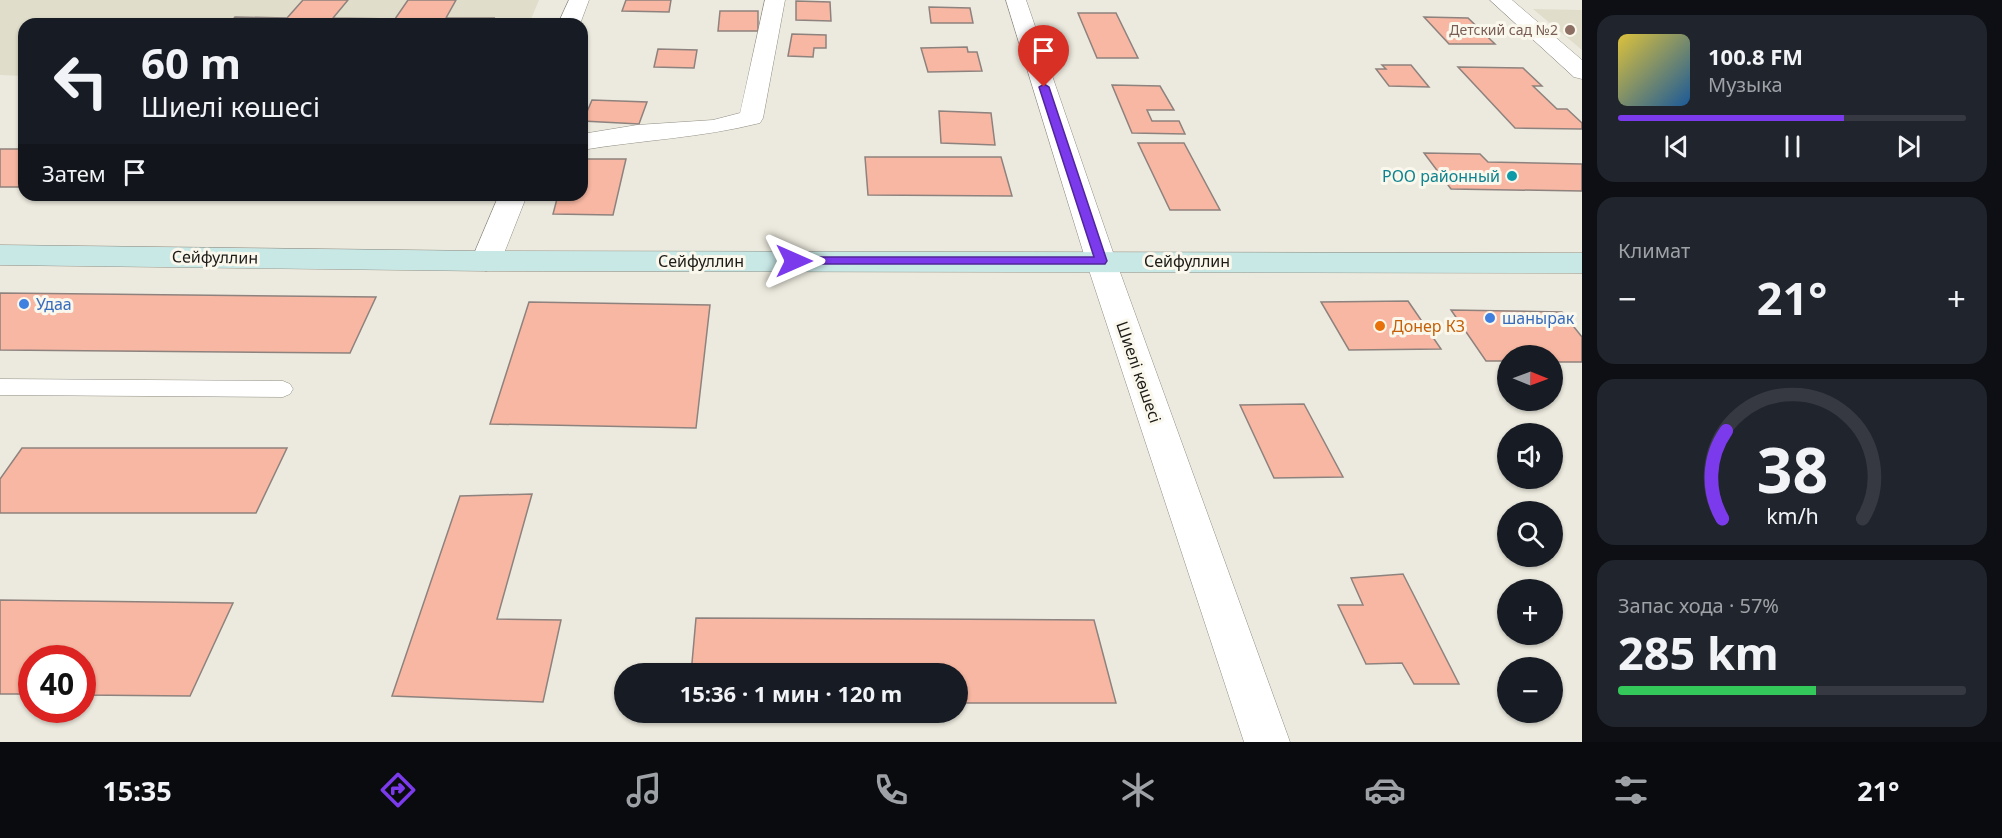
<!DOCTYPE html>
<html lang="ru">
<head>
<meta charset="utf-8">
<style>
	:root { --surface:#171b24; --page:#20242c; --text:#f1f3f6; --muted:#9ea1a6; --line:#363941; --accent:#7c3aed }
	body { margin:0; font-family:"Noto Sans",sans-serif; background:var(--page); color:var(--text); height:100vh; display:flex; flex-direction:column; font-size:22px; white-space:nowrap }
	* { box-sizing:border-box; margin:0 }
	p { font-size:20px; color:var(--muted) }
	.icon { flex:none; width:33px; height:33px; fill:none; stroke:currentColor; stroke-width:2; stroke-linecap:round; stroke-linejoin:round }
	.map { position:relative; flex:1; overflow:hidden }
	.details { display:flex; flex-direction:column; gap:15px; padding:15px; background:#0d0f14; width:420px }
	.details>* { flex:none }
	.top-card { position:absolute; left:18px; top:18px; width:570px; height:183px; border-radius:18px; box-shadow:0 2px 4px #0004; background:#171b24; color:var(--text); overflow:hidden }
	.needle { width:39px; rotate:91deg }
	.tools { position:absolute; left:1497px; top:345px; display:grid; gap:12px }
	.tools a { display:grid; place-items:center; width:66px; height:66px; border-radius:50%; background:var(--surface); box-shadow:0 2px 4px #0004; font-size:30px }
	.speed { position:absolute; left:18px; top:645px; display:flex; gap:12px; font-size:30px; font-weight:700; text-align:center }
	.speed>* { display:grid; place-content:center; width:78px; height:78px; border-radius:50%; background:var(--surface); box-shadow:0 2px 4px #0004; line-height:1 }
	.speed .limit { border:9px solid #d22; background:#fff; color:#111 }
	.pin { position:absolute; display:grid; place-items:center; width:51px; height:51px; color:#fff; margin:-62px -26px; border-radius:50% 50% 50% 0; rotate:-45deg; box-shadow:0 0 6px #0007 }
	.pin .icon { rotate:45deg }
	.me { position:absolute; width:66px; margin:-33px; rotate:90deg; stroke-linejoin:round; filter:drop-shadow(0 0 4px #0008) }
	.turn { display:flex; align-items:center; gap:21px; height:126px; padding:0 24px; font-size:27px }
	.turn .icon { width:78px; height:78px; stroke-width:2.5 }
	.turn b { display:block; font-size:42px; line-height:51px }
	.then { display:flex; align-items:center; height:57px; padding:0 24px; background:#0003; gap:12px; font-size:22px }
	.big { font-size:45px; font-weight:700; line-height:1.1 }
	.details .widget { flex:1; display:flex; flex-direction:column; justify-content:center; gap:9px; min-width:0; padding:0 21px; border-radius:18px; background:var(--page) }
	.details .dial { align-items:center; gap:0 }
	.dial svg { height:156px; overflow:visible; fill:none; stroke:var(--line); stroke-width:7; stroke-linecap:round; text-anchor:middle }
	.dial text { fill:var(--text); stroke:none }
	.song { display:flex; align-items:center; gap:18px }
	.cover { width:72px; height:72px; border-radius:9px; background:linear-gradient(135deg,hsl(50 70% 55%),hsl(210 70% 35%)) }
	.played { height:6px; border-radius:3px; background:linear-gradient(90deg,var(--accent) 65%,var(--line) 65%) }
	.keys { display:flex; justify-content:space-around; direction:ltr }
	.heat { display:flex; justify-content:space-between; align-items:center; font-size:33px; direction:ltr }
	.charge { height:9px; border-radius:4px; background:linear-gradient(90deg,#34c759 57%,var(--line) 0) }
	.trip { position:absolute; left:614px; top:663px; width:354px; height:60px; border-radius:30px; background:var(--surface); box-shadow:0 2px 4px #0004; font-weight:700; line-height:60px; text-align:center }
	.menu { display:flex; height:96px; justify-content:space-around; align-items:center; background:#090b0e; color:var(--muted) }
	.menu .icon { width:42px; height:42px }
	.menu .active { color:var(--accent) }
	.menu b { font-size:27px; color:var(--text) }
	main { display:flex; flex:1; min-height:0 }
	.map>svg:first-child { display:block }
	.built { fill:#e0ddca }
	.building { fill:#f7b7a2; stroke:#8e827e; stroke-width:1.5 }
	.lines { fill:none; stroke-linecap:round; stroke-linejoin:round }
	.lane-casing { stroke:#908d83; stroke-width:1 }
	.street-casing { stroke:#908d83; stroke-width:1 }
	.secondary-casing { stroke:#908d83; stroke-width:1 }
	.lane { fill:#fff; fill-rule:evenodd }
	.street { fill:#fff; fill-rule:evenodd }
	.secondary { fill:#c8e8e6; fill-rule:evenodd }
	.route { fill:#7c3aed; stroke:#51269a; stroke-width:1.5 }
	.education-dot { fill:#8d6e63; stroke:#faf7ec; stroke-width:2 }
	.culture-dot { fill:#0f9aa8; stroke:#faf7ec; stroke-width:2 }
	.shop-dot { fill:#3f7fe0; stroke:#faf7ec; stroke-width:2 }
	.food-dot { fill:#e8710a; stroke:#faf7ec; stroke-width:2 }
	.labels { text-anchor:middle; stroke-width:6; stroke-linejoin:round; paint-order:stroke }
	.far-education-label { font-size:14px; fill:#785e54; stroke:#faf7ec; text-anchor:end }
	.culture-label { font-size:16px; fill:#0d838f; stroke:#faf7ec; text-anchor:end }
	.street-label { font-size:16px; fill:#1c1b17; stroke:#faf7ec }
	.shop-label { font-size:16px; fill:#366cbe; stroke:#faf7ec; text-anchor:start }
	.food-label { font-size:16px; fill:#c56008; stroke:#faf7ec; text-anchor:start }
</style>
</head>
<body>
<main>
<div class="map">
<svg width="1582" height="742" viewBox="0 0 1582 742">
	<rect width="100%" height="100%" fill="#eceade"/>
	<path class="built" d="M0 0H539L529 24H24V76L0 75Z
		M1533 9 1582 10V50Z"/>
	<path class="building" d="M303 0H348L333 18 395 19 408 0H456L446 18H494L491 24H229L235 17 287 18Z
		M626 0H671L669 12 622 11Z
		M796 1 830 2 831 21 796 20Z
		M929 7 970 8 973 23H931Z
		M720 11H758V31H718Z
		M1078 13H1116L1138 58H1097Z
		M1424 17 1468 18 1495 44H1449Z
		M792 34 826 35V48H814L813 57 788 56Z
		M967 47 968 52H977L982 71 928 72 921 48Z
		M658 49 697 50 694 68 654 67Z
		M1382 65H1411L1429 87 1389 86 1376 69H1386Z
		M1458 67 1523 68 1542 86H1533L1557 109H1567L1582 123V129L1515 128Z
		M1112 85 1160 86 1174 110H1147L1152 121H1179L1185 134 1132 133Z
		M592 100 647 102 639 124 583 121Z
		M939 111 991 113 995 145 941 143Z
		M1138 143H1184L1220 210H1170Z
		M0 149H24V187H0Z
		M1424 153 1480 154 1488 162 1582 164V191L1451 189Z
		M865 157H1001L1012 196 868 195Z
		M582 159H626L613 215 553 214 558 195H582Z
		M0 293 376 297 350 353 0 350Z
		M1408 301 1441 349 1349 350 1321 302Z
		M529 302 710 305 696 428 490 424Z
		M1451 310 1562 312 1582 337V362H1552V356H1508V361H1486Z
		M1304 404 1343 477 1274 478 1240 405Z
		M22 448H287L256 513H0V479Z
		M532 494 497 619 561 620 543 702 392 696 460 496Z
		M1403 574 1459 684H1414L1402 663 1366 664 1338 605H1363L1351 578Z
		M0 600 233 603 190 696 82 695V658H32V694H0Z
		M696 618 1094 620 1116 703H957V674H691Z"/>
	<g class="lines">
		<defs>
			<path id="lane" d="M0 379 283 381 290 384 293 389 290 394 283 397 0 395Z"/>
			<path id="street" d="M569 0H589L580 24H558Z
				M765 0H785L763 118 760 123C701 138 641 140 582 150V134L637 125 713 120 740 113Z
				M1006 0H1026L1116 261 1290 742H1244L1086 261Z
				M1490 0H1512L1582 60V79L1574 77Z
				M499 195H527L501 261 496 268 486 271 476 268 471 261Z"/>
			<path id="secondary" d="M0 245 486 251 1582 253V273L486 271 0 265Z"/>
		</defs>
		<use href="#lane" class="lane-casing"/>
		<use href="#street" class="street-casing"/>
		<use href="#secondary" class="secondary-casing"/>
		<use href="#lane" class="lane"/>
		<use href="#street" class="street"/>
		<use href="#secondary" class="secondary"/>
	</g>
	<path class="route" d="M1044 84 1049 87 1107 261 1105 264H789L787 261 794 257H1094L1039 87Z"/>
	<circle class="education-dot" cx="1570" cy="30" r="6"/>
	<circle class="culture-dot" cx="1512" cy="176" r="6"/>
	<g class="shop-dot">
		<circle cx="24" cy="304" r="6"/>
		<circle cx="1490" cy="318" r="6"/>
	</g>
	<circle class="food-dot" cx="1380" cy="326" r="6"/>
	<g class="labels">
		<g class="far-education-label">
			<text x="1558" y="35">Детский сад №2</text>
		</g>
		<g class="culture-label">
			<text x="1500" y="182">РОО районный</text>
		</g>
		<g class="street-label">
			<text transform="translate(215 257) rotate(1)" y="6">Сейфуллин</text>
			<text x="701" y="267">Сейфуллин</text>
			<text x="1187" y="267">Сейфуллин</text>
			<text transform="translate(1139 372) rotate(71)" y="6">Шиелі көшесі</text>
		</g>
		<g class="shop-label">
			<text x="36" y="310">Удаа</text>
			<text x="1502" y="324">шанырак</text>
		</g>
		<g class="food-label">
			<text x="1392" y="332">Донер КЗ</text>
		</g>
	</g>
</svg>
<div class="tools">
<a><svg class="needle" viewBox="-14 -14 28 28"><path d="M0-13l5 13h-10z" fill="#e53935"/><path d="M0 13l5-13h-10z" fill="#9ea1a6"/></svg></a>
<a><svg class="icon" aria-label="sound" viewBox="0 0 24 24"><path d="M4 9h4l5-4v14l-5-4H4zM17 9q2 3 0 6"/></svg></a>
<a><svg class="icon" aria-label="search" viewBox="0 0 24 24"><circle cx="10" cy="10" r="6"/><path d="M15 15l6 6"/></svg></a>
<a>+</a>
<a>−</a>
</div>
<div class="speed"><div class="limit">40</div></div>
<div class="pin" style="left:1044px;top:87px;background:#d93025"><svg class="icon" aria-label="arrive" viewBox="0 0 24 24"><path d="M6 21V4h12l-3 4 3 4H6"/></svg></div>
<svg class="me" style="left:794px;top:261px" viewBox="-20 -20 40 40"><path d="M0-17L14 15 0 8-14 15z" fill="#7c3aed" stroke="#fff" stroke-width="4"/></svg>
<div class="trip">15:36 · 1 мин · 120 m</div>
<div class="top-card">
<div class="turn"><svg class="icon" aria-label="left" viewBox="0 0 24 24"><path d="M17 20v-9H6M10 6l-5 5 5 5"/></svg><div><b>60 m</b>Шиелі көшесі</div></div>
<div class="then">Затем<svg class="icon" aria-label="arrive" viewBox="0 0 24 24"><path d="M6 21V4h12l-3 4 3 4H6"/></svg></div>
</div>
</div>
<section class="details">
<div class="widget">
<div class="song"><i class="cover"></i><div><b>100.8 FM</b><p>Музыка</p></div></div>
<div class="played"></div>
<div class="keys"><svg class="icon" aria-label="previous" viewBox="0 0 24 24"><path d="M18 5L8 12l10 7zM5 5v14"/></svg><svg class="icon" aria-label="pause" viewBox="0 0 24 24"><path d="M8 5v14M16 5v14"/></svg><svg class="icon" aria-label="next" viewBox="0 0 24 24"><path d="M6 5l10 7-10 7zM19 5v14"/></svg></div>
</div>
<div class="widget"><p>Климат</p>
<div class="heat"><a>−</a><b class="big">21°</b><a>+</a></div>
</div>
<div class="widget dial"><svg viewBox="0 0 100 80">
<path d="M14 69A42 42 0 1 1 86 69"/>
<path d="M14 69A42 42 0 0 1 16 24" stroke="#7c3aed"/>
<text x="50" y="56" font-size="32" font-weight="700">38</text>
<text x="50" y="72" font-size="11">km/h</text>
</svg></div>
<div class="widget"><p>Запас хода · 57%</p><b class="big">285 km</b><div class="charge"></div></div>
</section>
</main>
<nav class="menu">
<b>15:35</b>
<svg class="icon active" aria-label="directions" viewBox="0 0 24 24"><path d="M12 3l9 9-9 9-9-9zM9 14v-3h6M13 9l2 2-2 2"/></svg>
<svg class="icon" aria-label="music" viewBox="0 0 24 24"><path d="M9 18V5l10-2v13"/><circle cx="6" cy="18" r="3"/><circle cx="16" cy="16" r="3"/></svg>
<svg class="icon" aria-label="phone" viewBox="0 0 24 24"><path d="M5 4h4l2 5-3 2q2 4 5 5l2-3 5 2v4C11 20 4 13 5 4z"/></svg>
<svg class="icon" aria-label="climate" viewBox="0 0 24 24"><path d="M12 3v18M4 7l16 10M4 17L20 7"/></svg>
<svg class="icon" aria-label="car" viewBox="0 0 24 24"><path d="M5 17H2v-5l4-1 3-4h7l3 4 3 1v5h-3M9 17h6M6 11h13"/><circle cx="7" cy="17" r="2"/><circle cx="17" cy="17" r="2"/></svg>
<svg class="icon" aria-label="filters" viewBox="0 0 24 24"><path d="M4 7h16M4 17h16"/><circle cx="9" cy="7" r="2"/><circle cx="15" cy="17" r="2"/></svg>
<b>21°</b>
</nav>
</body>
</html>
